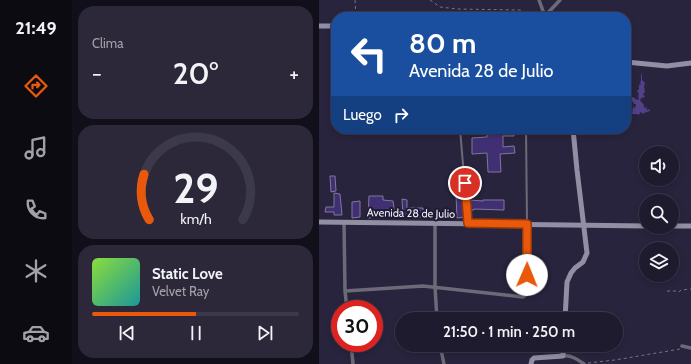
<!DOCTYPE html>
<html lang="es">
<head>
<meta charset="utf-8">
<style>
	:root { --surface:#1f1b2e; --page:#2c283a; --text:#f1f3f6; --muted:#a1a1aa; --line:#3c394a; --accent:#ea580c }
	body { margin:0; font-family:Cabin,sans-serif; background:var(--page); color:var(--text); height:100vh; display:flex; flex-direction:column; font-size:15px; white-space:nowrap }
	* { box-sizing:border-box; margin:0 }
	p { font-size:13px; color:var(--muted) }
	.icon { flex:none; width:22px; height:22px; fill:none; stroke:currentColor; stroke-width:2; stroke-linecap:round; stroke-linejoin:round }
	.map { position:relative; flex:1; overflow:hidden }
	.drawer { display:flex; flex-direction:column; gap:6px; padding:6px; background:#110f19; width:247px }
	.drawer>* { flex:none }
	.top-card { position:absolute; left:12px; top:12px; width:300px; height:122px; border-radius:16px; box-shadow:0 2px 6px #0003,0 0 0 1px var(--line); background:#1a4fa0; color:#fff; overflow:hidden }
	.buttons { position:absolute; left:320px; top:146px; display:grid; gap:8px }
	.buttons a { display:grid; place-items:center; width:40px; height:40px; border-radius:50%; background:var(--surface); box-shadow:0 2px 6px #0003,0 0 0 1px var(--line); font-size:20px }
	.speed { position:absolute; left:12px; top:300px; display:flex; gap:8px; font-size:20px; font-weight:700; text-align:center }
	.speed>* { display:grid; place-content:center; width:52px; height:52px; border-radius:50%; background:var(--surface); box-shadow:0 2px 6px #0003,0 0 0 1px var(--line); line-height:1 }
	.speed .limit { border:6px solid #d22; background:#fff; color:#111 }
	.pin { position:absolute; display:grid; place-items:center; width:34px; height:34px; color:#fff; margin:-17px; border:2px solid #fff; border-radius:50%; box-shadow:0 1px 4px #0007 }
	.me { position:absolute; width:44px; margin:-22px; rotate:1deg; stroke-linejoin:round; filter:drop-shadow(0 0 3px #0008) }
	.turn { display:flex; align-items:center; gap:14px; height:84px; padding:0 12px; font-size:18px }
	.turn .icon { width:52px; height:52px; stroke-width:2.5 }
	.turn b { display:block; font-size:28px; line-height:34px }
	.then { display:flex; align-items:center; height:38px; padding:0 12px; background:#0003; gap:8px; font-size:15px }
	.big { font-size:30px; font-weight:600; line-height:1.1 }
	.drawer .widget { flex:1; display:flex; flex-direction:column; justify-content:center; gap:6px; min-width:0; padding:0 14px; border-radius:16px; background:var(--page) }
	.drawer .dial { align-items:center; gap:0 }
	.dial svg { height:104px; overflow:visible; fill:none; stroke:var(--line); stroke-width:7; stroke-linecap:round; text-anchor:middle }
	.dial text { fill:var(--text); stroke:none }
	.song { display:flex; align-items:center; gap:12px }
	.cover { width:48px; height:48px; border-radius:6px; background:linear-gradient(135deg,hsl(90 70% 55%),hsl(180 70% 35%)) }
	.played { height:4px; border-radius:2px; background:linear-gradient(90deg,var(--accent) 50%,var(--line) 50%) }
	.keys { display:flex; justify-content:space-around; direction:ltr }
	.heat { display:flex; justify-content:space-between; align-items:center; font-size:22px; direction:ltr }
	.trip { position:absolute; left:76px; top:312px; width:228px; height:40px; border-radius:20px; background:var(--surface); box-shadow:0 2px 6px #0003,0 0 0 1px var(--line); font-weight:600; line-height:40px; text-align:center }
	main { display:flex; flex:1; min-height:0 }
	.menu { display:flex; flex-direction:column; width:72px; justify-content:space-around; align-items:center; background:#0c0b12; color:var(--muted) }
	.menu .icon { width:28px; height:28px }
	.menu .on { color:var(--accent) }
	.menu b { font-size:18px; color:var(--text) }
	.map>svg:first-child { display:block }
	.forest { fill:#524187 }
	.building { fill:#412f73; stroke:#7e7998 }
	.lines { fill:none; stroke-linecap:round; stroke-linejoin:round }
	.path { stroke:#787489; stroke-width:1; stroke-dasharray:3 3; stroke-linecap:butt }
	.lane { stroke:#6c6a78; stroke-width:2 }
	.street { stroke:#6c6a78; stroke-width:3.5 }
	.secondary { stroke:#928fa4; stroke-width:5 }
	.route-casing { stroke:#983908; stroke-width:10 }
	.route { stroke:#ea580c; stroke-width:7 }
	.labels { text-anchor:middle; stroke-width:4; stroke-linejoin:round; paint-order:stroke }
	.street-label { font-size:11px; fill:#f1effd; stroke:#201b33 }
</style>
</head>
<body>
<main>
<nav class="menu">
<b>21:49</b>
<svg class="icon on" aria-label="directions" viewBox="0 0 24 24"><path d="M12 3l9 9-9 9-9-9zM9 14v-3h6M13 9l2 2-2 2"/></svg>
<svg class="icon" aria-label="music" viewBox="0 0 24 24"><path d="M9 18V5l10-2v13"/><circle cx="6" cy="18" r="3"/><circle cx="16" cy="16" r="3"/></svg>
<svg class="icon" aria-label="phone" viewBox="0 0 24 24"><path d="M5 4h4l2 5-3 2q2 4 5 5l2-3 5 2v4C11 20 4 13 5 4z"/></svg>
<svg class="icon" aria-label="climate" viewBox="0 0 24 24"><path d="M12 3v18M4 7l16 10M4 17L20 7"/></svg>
<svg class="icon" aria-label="car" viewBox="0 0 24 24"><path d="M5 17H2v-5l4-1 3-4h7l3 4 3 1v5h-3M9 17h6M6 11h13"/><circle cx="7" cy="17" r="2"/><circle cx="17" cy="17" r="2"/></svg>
</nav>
<section class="drawer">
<div class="widget"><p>Clima</p>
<div class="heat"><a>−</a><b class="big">20°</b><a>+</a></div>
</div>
<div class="widget dial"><svg viewBox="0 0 100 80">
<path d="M14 69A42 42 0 1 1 86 69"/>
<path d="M14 69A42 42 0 0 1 10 34" stroke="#ea580c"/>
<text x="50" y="56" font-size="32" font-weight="700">29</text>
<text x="50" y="72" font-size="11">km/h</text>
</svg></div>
<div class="widget">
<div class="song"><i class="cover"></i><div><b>Static Love</b><p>Velvet Ray</p></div></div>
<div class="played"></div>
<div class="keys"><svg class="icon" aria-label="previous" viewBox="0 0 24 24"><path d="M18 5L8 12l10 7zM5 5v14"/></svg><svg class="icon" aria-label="pause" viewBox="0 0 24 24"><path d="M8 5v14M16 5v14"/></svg><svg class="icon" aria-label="next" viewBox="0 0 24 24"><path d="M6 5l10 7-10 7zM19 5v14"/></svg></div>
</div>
</section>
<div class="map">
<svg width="372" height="364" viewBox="0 0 372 364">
	<rect width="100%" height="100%" fill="#29243e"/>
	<path class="forest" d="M323 73V80L326 83 325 87 326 92 324 94 326 97 322 98 321 101 323 102 324 104 325 105V108L328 107 327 110 330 109 331 111 325 113V114L321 112 320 115 318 114H313L314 107H315L316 109 317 104H315L314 102 313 101 309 105H307V94H310V96L312 98 315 97 316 99 320 100 319 96 320 94 318 91 320 89V85L322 84 321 82 322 81V75Z"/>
	<path class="building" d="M168 129H195V136H184V147L195 146 196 153 181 154 182 172H169L168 153 153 154V138L168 137Z
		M11 176H16L17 191 12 192Z
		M15 193 21 194 23 215H15V212H6L7 207H15Z
		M137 195H144L146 217 138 218Z
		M50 196H64V200L74 201 76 216 64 217V216L49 218Z
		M83 199 88 200V208H104V217L84 216Z
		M150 200 164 201V200H185V210L155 209V210H150Z
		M41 201V217L33 218V202Z"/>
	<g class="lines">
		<path class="path" d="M36 0 37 17
			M111 0 121 7 138 9 202 10
			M348 291H356L360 292 362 290 372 289
			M269 363 296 360 361 349"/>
		<path class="lane" d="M141 129 149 223
			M207 129 208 224"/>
		<path class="street" d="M220 0 224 11 225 17
			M225 17 241 0
			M25 222 26 291 28 309
			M116 223V287L118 319
			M26 291 104 286 204 297 207 295 208 293V224
			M32 343 34 364
			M121 345 125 364
			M363 346 372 348
			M244 356C252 355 258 359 265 364"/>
		<path class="secondary" d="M0 26H17
			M307 62 348 66 372 63
			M0 222 327 226
			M353 226H372
			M246 319 248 282 252 273 256 268 264 262 268 253 258 170 254 129
			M212 364 213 360 215 358 244 356V345"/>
	</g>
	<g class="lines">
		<defs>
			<path id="route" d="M146 183 149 223 208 224V275"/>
		</defs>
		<use href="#route" class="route-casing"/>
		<use href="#route" class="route"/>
	</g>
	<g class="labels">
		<g class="street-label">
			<text transform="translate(92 213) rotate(1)" y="4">Avenida 28 de Julio</text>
		</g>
	</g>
</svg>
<div class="buttons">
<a><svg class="icon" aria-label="sound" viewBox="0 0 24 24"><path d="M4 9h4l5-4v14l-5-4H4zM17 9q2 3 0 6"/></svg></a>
<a><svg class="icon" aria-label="search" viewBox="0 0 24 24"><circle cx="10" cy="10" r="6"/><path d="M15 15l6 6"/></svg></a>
<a><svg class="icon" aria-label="layers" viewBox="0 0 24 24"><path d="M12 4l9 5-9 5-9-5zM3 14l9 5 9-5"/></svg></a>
</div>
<div class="speed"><div class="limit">30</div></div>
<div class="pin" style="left:146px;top:183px;background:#d93025"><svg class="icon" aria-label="arrive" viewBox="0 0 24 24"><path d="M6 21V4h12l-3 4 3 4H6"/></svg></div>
<svg class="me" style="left:208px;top:275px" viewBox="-20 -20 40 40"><circle r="19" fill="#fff"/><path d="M0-13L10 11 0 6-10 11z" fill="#ea580c"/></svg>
<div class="trip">21:50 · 1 min · 250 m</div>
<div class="top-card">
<div class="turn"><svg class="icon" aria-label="left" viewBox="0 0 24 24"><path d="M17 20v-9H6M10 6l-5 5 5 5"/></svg><div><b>80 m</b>Avenida 28 de Julio</div></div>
<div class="then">Luego<svg class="icon" aria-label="right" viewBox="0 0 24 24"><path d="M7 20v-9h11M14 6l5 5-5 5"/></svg></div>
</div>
</div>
</main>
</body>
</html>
